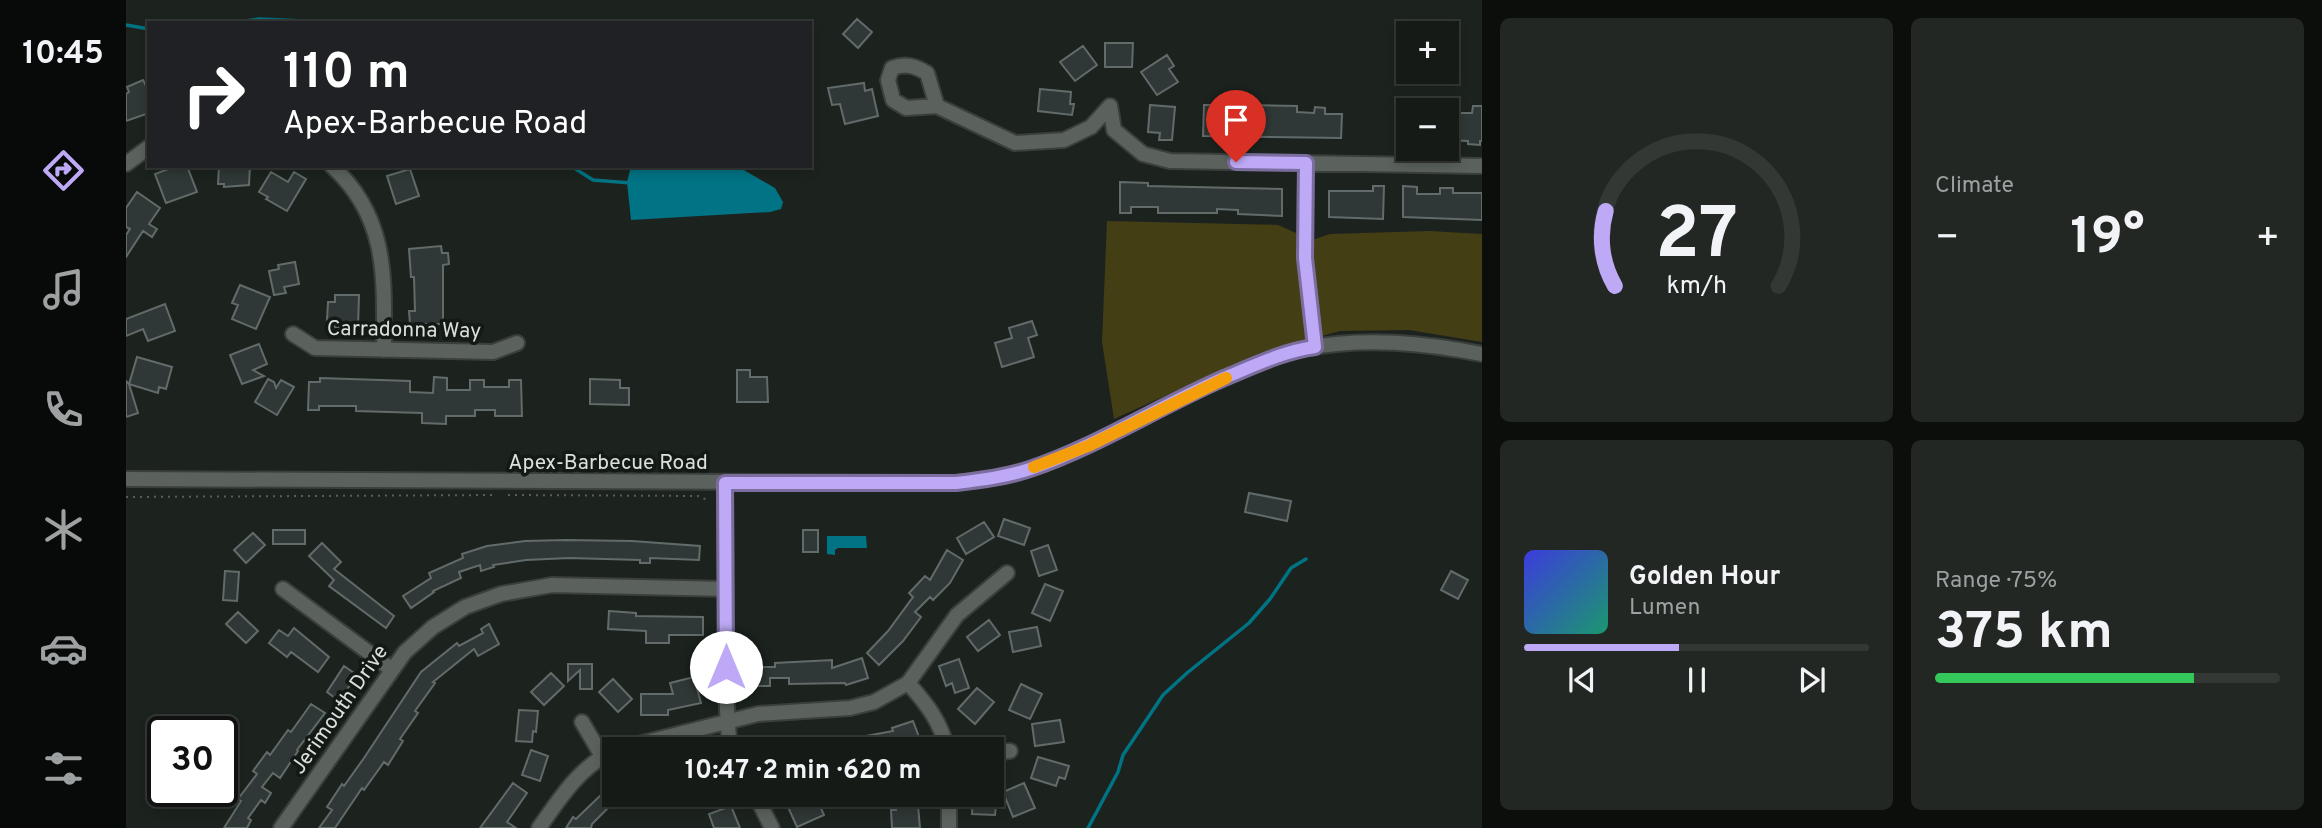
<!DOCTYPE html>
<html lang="en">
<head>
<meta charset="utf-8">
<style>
	:root { --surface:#151a16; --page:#222723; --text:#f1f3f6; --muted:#9da1a1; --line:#343835; --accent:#bda9f5 }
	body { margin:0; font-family:Overpass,sans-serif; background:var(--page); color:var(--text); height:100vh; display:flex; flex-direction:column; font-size:26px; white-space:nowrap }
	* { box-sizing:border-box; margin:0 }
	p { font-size:23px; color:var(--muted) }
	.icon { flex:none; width:38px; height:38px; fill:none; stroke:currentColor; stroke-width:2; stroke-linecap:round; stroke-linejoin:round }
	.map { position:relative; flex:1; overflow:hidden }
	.side { display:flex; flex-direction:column; gap:18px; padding:18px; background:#0c0e0c; width:840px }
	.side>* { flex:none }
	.hud { position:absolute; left:21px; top:21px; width:665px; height:147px; border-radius:0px; box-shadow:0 4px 10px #0003,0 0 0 2px var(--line); background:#202124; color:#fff; overflow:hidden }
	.controls { position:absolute; left:1270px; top:21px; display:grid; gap:14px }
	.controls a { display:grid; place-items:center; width:63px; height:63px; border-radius:0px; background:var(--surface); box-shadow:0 4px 10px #0003,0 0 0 2px var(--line); font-size:35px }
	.speed { position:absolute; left:21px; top:716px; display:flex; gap:14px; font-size:35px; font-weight:700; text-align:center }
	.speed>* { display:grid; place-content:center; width:91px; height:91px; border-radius:50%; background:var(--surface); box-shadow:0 4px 10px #0003,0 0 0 2px var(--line); line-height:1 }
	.speed .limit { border:4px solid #111; border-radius:10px; background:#fff; color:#111 }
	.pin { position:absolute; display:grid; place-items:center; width:60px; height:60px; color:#fff; margin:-72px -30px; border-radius:50% 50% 50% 0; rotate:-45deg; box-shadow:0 0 7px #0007 }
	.pin .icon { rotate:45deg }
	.me { position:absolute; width:77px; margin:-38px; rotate:0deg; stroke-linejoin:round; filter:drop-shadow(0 0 5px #0008) }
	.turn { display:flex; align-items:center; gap:24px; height:147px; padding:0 21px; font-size:32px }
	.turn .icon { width:91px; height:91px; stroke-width:2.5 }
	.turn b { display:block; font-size:49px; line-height:60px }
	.big { font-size:52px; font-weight:700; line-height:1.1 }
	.side .card { flex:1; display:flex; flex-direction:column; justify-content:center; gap:10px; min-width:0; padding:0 24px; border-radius:10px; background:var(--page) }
	.side .dial { align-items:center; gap:0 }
	.dial svg { height:182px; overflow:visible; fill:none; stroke:var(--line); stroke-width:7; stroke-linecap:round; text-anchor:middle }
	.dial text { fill:var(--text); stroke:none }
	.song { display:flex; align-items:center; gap:21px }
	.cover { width:84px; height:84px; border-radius:10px; background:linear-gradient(135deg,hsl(240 70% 55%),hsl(160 70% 35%)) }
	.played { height:7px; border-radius:4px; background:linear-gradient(90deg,var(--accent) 45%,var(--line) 45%) }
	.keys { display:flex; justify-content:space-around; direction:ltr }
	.heat { display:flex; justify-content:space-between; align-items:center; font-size:38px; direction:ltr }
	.charge { height:10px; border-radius:5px; background:linear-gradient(90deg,#34c759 75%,var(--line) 0) }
	.side .tiles { flex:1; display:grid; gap:18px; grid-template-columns:repeat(2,1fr) }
	.trip { position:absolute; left:476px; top:737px; width:402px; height:70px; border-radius:0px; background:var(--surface); box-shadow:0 4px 10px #0003,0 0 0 2px var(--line); font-weight:700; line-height:70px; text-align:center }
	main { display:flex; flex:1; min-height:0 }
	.menu { display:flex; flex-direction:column; width:126px; justify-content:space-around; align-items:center; background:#080a09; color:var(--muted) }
	.menu .icon { width:49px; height:49px }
	.menu .on { color:var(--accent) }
	.menu b { font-size:32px; color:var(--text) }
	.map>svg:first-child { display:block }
	.green { fill:#443e14 }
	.water { fill:#007384 }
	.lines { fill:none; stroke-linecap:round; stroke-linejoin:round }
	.stream { stroke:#007384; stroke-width:3.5 }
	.building { fill:#2f3836; stroke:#616b69; stroke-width:2 }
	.minor-casing { stroke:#3a3f3b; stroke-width:18 }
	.path { stroke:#585e5a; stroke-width:2; stroke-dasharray:2 5; stroke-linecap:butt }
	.minor { stroke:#5b625d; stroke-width:14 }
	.route-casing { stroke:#7b6e9f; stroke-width:18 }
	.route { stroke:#bda9f5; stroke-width:12 }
	.slow { stroke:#f59e0b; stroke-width:12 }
	.labels { text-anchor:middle; stroke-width:7; stroke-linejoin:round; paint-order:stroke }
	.street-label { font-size:21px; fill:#dbe0dd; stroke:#131915 }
</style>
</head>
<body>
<main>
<nav class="menu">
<b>10:45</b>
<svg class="icon on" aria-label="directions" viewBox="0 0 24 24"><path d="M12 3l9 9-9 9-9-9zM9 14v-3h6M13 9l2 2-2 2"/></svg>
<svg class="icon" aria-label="music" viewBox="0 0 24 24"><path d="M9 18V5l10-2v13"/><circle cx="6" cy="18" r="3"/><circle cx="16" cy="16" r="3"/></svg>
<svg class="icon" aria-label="phone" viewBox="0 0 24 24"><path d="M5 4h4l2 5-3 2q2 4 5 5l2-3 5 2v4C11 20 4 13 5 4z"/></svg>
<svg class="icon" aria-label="climate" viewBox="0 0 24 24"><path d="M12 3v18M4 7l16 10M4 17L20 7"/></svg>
<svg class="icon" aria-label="car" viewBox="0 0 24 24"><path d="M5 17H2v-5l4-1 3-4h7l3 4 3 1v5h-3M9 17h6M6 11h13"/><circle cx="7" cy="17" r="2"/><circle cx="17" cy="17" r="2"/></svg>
<svg class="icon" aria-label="filters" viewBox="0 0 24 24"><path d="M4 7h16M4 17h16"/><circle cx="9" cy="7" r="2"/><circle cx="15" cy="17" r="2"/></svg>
</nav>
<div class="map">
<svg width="1356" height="828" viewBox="0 0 1356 828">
	<rect width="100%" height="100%" fill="#1c231e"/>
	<path class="green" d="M981 221 1152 225 1186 240 1204 234 1303 231 1356 234V342L1283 330 1214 331 1134 353 988 419 976 342Z"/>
	<path class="water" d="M505 166H611L649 188 657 202 655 209 644 212 505 220 501 182Z
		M701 536H740L741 548H712L709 550V555L701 554Z"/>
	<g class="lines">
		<path class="stream" d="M105 23 133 19 179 21 182 23
			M0 25 23 29
			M445 166 467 180 505 183
			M962 828 992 772 997 755 1037 695 1061 673 1123 623 1144 599 1165 568 1180 559"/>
	</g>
	<path class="building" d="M731 19 746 32 732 48 717 34Z
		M979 43H1007L1006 67H979Z
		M957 46 971 65 949 81 934 62Z
		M1041 55 1048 66 1043 69 1052 82 1031 95 1015 72Z
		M17 80 20 86 23 85V113L0 121V94L3 92 1 87Z
		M738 83 739 91 746 89 752 116 719 124 714 104 706 105 702 88Z
		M914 89 945 92 944 104H948L946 115 912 111Z
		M1024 105 1049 107 1046 140H1033L1034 133 1022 132Z
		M1078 105H1091V111L1126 110V105L1171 106V112L1188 113 1189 107 1199 108V114H1216L1215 138 1077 136Z
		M1347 106H1356V141H1354V145L1342 144V141L1321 140V113H1346Z
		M1273 111H1283V144H1272Z
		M50 166H61L71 192 40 203 29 174Z
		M93 166H124L123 185 98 187V184H92Z
		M284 169 293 196 270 204 261 176Z
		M145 172 162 182 168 172 180 179 161 211 140 199 142 197 133 192Z
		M994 182 1022 183V186L1156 189V216L1112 214V210L1091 209V213H1032V207H1005V213H994Z
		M1247 186H1258L1257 219 1203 217V191H1247Z
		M1277 186 1291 187V194H1314V188H1327V193H1356V220L1277 217Z
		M11 192 34 208 23 224 31 229 26 237 17 231 0 257V235L4 229 0 227V208Z
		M315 246 316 253H322L323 264 317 265V324H284L283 311H289L288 277H285L283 249Z
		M169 262 173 284 158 287 160 293 148 295 143 271 153 269 152 265Z
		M114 285 144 297 130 329 106 319 112 305 106 303Z
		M209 295H233L232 327H209V320H201L202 302H209Z
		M39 304 49 331 22 341 17 329 0 336V319Z
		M906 321 911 335 902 338 908 357 876 367 869 343 886 338 883 328Z
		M133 344 141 364 127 370 138 376 116 384 104 355Z
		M11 357 46 367 40 389 33 387 32 393 3 384 12 413 0 417V381L3 384Z
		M611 370H624V377H641L642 402H611Z
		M308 377 321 378V390H344V380H358V387H383V380H395L396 416H369V410H349V416H320V424L296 423V413L230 411V406H193V410H182L183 382H194V378L284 381V392L307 393Z
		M142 379 148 382 150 388 155 380 168 387 151 415 129 402Z
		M464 379 494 380V388H503V405L464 404Z
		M1123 493 1165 501 1161 521 1119 512Z
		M878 519 904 528 898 545 872 536Z
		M858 522 868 537 840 554 831 538Z
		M147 530H179V544H147Z
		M677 530H692V552H677Z
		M127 533 139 545 120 563 108 550Z
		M440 540 506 541 574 546 573 560 524 558V563H514V560L443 558 400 560 367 565 368 567 355 571 354 565 333 572 335 578 307 591 308 592 285 608 277 596 305 578 303 573 337 558 336 554 361 546 399 541Z
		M196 543 215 562 208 569 268 616 260 628 203 586 208 580 183 556Z
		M922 545 931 570 913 576 905 551Z
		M821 550 837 560 824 583 807 600 804 597 789 612 795 617 777 641 753 665 741 653 762 631 787 597 783 593 799 576 804 580Z
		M99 571 113 572 111 601 97 600Z
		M1325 571 1342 580 1332 599 1315 590Z
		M919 584 937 591 924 621 906 613Z
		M483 611 510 613V616L577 617V635H543V643H520V631L482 629Z
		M112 612 132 631 120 643 100 624Z
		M863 620 874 635 852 651 841 637Z
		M363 624 373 644 352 656 348 649 307 682 309 683 289 711 292 713 274 739 277 741 262 765 258 762 238 790 236 788 209 828H193L206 810 201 807 216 784 218 786 238 758 295 672 331 643 333 646 357 633 355 629Z
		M911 627 915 646 887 652 883 632Z
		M168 628 203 657 192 672 165 652 161 657 143 643 153 630 162 636Z
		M736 658 742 678 720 685 719 683 663 684V678H644V686H616V667H649V663L706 660V668Z
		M833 659 843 688 829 693 826 683 820 686 813 666Z
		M442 664H466V689H454V670L442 681Z
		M218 666 231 675 213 701 201 692Z
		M425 673 438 686 418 705 405 692Z
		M568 677 575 703 542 710V715H515V694H547L544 683Z
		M487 679 506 699 492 712 473 692Z
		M895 684 916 694 904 719 883 710Z
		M851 688 868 702 849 724 832 709Z
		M185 704 199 713 171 750 172 751 154 778 147 773 136 787 145 793 139 803 135 800 122 818 125 820 121 828H98L115 801 112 799 131 774 127 771 141 752 144 755 162 730 165 732Z
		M393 710 412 711 410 732 407 731 406 742 390 741Z
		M934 720 938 742 909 746 906 724Z
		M787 721 793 737 762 749H678L676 740 713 737V741L767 731 766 728Z
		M405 750 422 756 414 781 396 775Z
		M912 757 943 766 939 779 933 777 930 786 905 778Z
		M387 783 401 793 381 822 390 828H354Z
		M898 783 909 808 887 817 877 792Z
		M480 790 485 794H496L466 824 465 828H440L447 817 450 819Z
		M769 794H791L794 828H766L765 810H770Z
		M847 794H871L869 815 846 814Z
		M689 795 698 815 671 827 662 807Z
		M605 806 614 828H588L583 814Z"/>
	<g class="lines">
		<defs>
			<path id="minor" d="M811 106 801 73C789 66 780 63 766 68L762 80 767 100 780 108 811 106 889 143 938 140 965 127 984 106
				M984 106 988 130 1017 154 1044 161 1356 166
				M1180 163 1179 258 1189 347
				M0 164 23 147
				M206 166C263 218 258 279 258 350
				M167 334 189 348 367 352 391 343
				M0 479 830 483C854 480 879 477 903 469 971 447 1031 407 1096 379 1124 367 1152 354 1181 348 1240 337 1298 343 1356 354
				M599 483 600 693 603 740 606 749
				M157 589 265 669
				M782 683C800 703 815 722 821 749
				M456 722 476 756
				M493 749 632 714 724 708 748 702 782 683 831 615 881 573
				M866 753 884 751
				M629 794 646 828
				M155 828 279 652 307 627 339 607 375 594 426 585 600 589
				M413 828C434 798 454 766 488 751
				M823 828V794"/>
		</defs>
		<use href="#minor" class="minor-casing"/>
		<path class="path" d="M382 495 572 496 584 501
			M0 497 370 495"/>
		<use href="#minor" class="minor"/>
	</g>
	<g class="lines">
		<defs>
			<path id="route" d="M600 667 599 483H830C855 480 880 477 904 469 971 446 1032 407 1098 378 1127 366 1158 351 1189 347L1179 258 1180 163 1110 162"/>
		</defs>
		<use href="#route" class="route-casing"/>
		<use href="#route" class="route"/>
		<path class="slow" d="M908 467 962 446 1100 378"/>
	</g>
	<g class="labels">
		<g class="street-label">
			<text transform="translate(278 329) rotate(1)" y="7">Carradonna Way</text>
			<text x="482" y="469">Apex-Barbecue Road</text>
			<text transform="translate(213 709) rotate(-55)" y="7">Jerimouth Drive</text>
		</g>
	</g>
</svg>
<div class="controls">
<a>+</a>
<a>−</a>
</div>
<div class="speed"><div class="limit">30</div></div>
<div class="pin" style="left:1110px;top:162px;background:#d93025"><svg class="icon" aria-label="arrive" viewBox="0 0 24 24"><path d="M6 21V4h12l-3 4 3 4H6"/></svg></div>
<svg class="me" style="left:600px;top:667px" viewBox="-20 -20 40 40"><circle r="19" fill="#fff"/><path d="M0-13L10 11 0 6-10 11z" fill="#bda9f5"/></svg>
<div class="trip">10:47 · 2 min · 620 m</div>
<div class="hud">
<div class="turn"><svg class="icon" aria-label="right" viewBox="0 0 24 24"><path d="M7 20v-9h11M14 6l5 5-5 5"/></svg><div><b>110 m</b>Apex-Barbecue Road</div></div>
</div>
</div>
<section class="side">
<div class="tiles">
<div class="card dial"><svg viewBox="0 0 100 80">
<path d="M14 69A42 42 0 1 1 86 69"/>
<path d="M14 69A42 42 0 0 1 10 36" stroke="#bda9f5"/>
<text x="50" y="56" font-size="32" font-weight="700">27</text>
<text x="50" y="72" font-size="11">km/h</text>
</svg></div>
<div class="card"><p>Climate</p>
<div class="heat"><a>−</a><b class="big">19°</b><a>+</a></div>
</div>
<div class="card">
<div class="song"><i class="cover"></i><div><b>Golden Hour</b><p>Lumen</p></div></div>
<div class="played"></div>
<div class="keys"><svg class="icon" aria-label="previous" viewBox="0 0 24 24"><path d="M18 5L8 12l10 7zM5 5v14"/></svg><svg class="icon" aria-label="pause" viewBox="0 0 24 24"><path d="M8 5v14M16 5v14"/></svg><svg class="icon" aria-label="next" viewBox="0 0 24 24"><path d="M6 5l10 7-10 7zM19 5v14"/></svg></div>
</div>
<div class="card"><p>Range · 75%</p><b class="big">375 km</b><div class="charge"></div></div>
</div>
</section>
</main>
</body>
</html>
